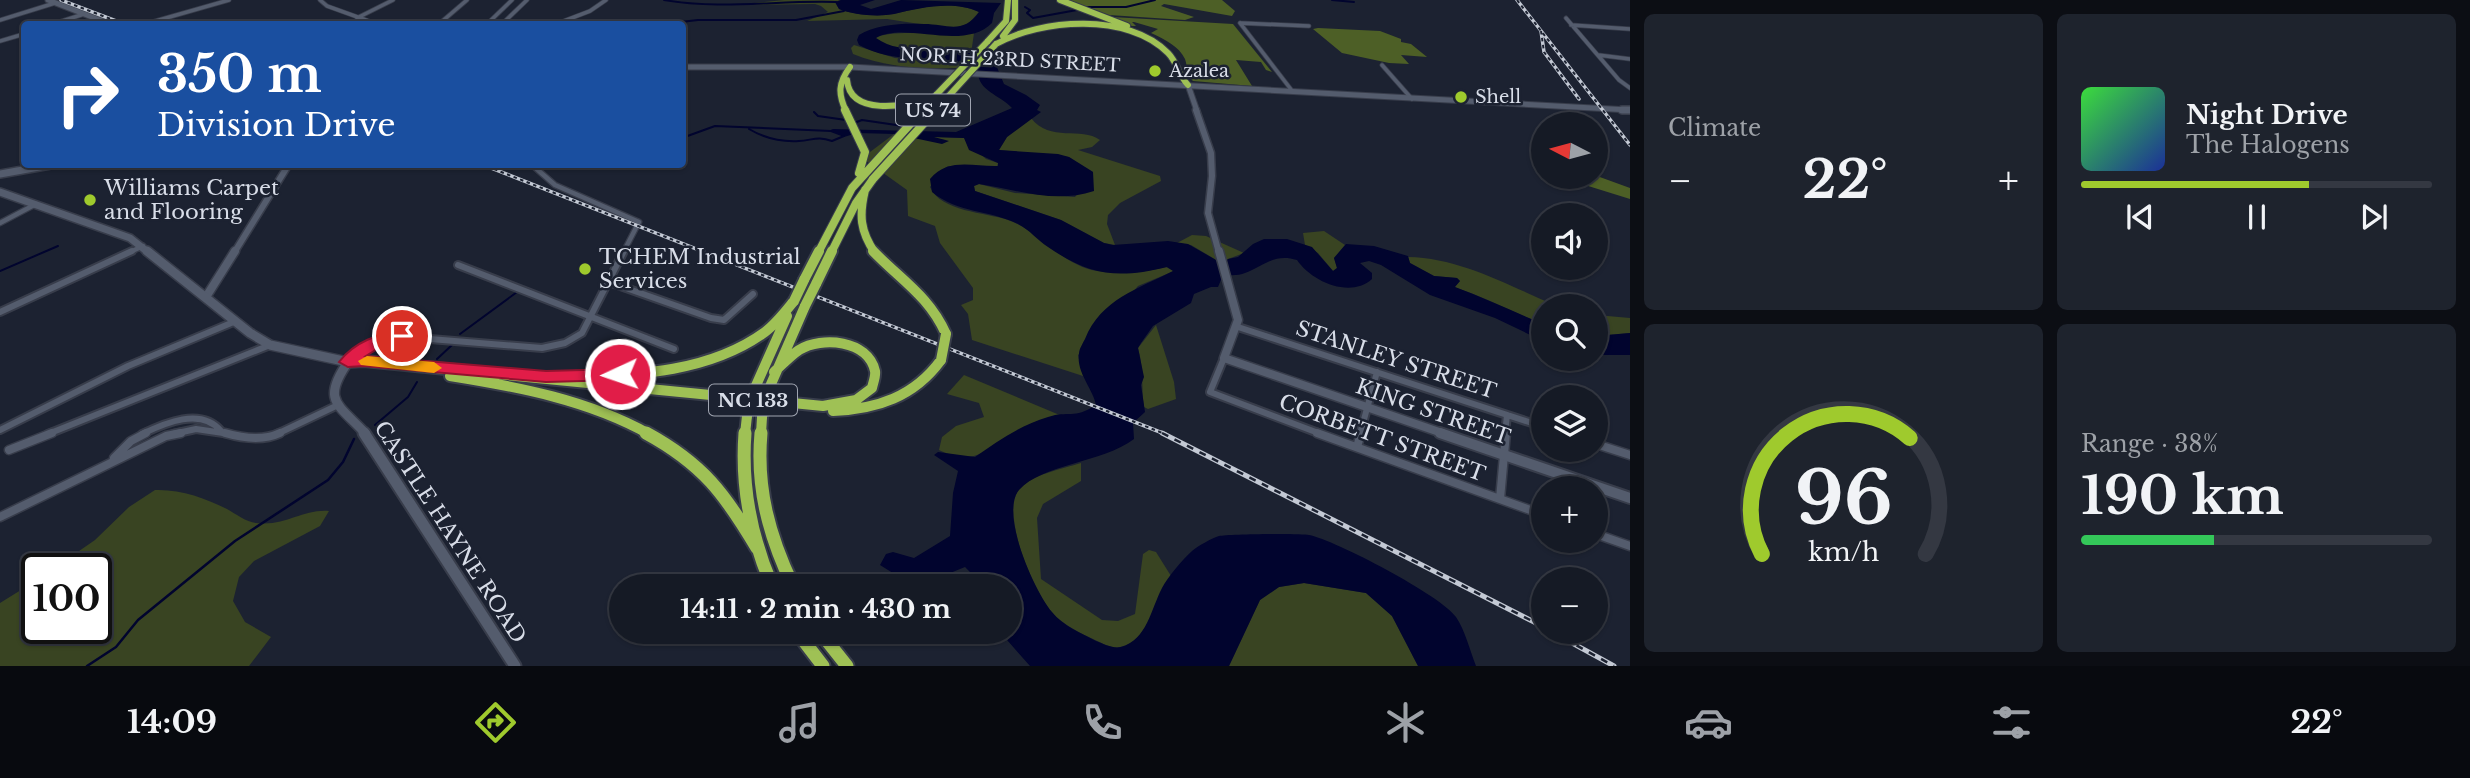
<!DOCTYPE html>
<html lang="en">
<head>
<meta charset="utf-8">
<style>
	:root { --surface:#151a25; --page:#1e232d; --text:#f1f3f6; --muted:#9da1a7; --line:#343842; --accent:#9fca2d }
	body { margin:0; font-family:"Libre Baskerville",serif; background:var(--page); color:var(--text); height:100vh; display:flex; flex-direction:column; font-size:26px; white-space:nowrap }
	* { box-sizing:border-box; margin:0 }
	p { font-size:23px; color:var(--muted) }
	.icon { flex:none; width:38px; height:38px; fill:none; stroke:currentColor; stroke-width:2; stroke-linecap:round; stroke-linejoin:round }
	.map { position:relative; flex:1; overflow:hidden }
	.sheet { display:flex; flex-direction:column; gap:14px; padding:14px; background:#0c0e14; width:840px }
	.sheet>* { flex:none }
	.guide { position:absolute; left:21px; top:21px; width:665px; height:147px; border-radius:7px; box-shadow:0 2px 5px #0004,0 0 0 2px var(--line); background:#1a4fa0; color:#fff; overflow:hidden }
	.needle { width:46px; rotate:276deg }
	.controls { position:absolute; left:1531px; top:112px; display:grid; gap:14px }
	.controls a { display:grid; place-items:center; width:77px; height:77px; border-radius:50%; background:var(--surface); box-shadow:0 2px 5px #0004,0 0 0 2px var(--line); font-size:35px }
	.speed { position:absolute; left:21px; top:553px; display:flex; gap:14px; font-size:35px; font-weight:700; text-align:center }
	.speed>* { display:grid; place-content:center; width:91px; height:91px; border-radius:50%; background:var(--surface); box-shadow:0 2px 5px #0004,0 0 0 2px var(--line); line-height:1 }
	.speed .limit { border:4px solid #111; border-radius:10px; background:#fff; color:#111 }
	.pin { position:absolute; display:grid; place-items:center; width:60px; height:60px; color:#fff; margin:-30px; border:4px solid #fff; border-radius:50%; box-shadow:0 2px 7px #0007 }
	.me { position:absolute; width:77px; margin:-38px; rotate:267deg; stroke-linejoin:round; filter:drop-shadow(0 0 5px #0008) }
	.turn { display:flex; align-items:center; gap:24px; height:147px; padding:0 21px; font-size:32px }
	.turn .icon { width:91px; height:91px; stroke-width:2.5 }
	.turn b { display:block; font-size:49px; line-height:60px }
	.big { font-size:52px; font-weight:700; line-height:1.1 }
	.sheet .card { flex:1; display:flex; flex-direction:column; justify-content:center; gap:10px; min-width:0; padding:0 24px; border-radius:10px; background:var(--page) }
	.sheet .dial { align-items:center; gap:0 }
	.dial svg { height:182px; overflow:visible; fill:none; stroke:var(--line); stroke-width:7; stroke-linecap:round; text-anchor:middle }
	.dial text { fill:var(--text); stroke:none }
	.song { display:flex; align-items:center; gap:21px }
	.cover { width:84px; height:84px; border-radius:10px; background:linear-gradient(135deg,hsl(120 70% 55%),hsl(230 70% 35%)) }
	.played { height:7px; border-radius:4px; background:linear-gradient(90deg,var(--accent) 65%,var(--line) 65%) }
	.keys { display:flex; justify-content:space-around; direction:ltr }
	.heat { display:flex; justify-content:space-between; align-items:center; font-size:38px; direction:ltr }
	.charge { height:10px; border-radius:5px; background:linear-gradient(90deg,#34c759 38%,var(--line) 0) }
	.sheet .tiles { flex:1; display:grid; gap:14px; grid-template-columns:repeat(2,1fr) }
	.trip { position:absolute; left:609px; top:574px; width:413px; height:70px; border-radius:35px; background:var(--surface); box-shadow:0 2px 5px #0004,0 0 0 2px var(--line); font-weight:700; line-height:70px; text-align:center }
	.dock { display:flex; height:112px; justify-content:space-around; align-items:center; background:#080a0f; color:var(--muted) }
	.dock .icon { width:49px; height:49px }
	.dock .current { color:var(--accent) }
	.dock b { font-size:32px; color:var(--text) }
	main { display:flex; flex:1; min-height:0 }
	.map>svg:first-child { display:block }
	.green { fill:#394422 }
	.forest { fill:#4d5f26 }
	.water { fill:#01042e }
	.lines { fill:none; stroke-linecap:round; stroke-linejoin:round }
	.stream-far1 { stroke:#01042e; stroke-width:2 }
	.stream { stroke:#01042e; stroke-width:2.5 }
	.minor-far3-casing { stroke:#383d4b; stroke-width:5 }
	.minor-far2-casing { stroke:#383d4b; stroke-width:7 }
	.minor-far1-casing { stroke:#383d4b; stroke-width:10 }
	.minor-casing { stroke:#383d4b; stroke-width:11 }
	.tertiary-far3-casing { stroke:#383d4b; stroke-width:7 }
	.tertiary-far2-casing { stroke:#383d4b; stroke-width:9 }
	.tertiary-far1-casing { stroke:#383d4b; stroke-width:11 }
	.tertiary-casing { stroke:#383d4b; stroke-width:14 }
	.secondary-far3-casing { stroke:#383d4b; stroke-width:7 }
	.secondary-far2-casing { stroke:#383d4b; stroke-width:10 }
	.secondary-far1-casing { stroke:#383d4b; stroke-width:12 }
	.secondary-casing { stroke:#383d4b; stroke-width:15 }
	.motorway-far3-casing { stroke:#383d4b; stroke-width:8 }
	.motorway-far2-casing { stroke:#383d4b; stroke-width:10 }
	.motorway-far1-casing { stroke:#383d4b; stroke-width:14 }
	.motorway-casing { stroke:#383d4b; stroke-width:17 }
	.minor-far3 { stroke:#545c6d; stroke-width:3.5 }
	.minor-far2 { stroke:#545c6d; stroke-width:4.5 }
	.minor-far1 { stroke:#545c6d; stroke-width:6 }
	.minor { stroke:#545c6d; stroke-width:8 }
	.tertiary-far3 { stroke:#545c6d; stroke-width:5 }
	.tertiary-far2 { stroke:#545c6d; stroke-width:6 }
	.tertiary-far1 { stroke:#545c6d; stroke-width:8 }
	.tertiary { stroke:#545c6d; stroke-width:10 }
	.secondary-far3 { stroke:#545c6d; stroke-width:5 }
	.secondary-far2 { stroke:#545c6d; stroke-width:7 }
	.secondary-far1 { stroke:#545c6d; stroke-width:9 }
	.secondary { stroke:#545c6d; stroke-width:11 }
	.motorway-far3 { stroke:#9fc155; stroke-width:6 }
	.motorway-far2 { stroke:#9fc155; stroke-width:8 }
	.motorway-far1 { stroke:#9fc155; stroke-width:10 }
	.motorway { stroke:#9fc155; stroke-width:13 }
	.rail-far1-casing { stroke:#c3c9d4; stroke-width:3.5 }
	.rail-casing { stroke:#c3c9d4; stroke-width:5 }
	.rail-far1 { stroke:#1c2231; stroke-width:2; stroke-dasharray:3.5; stroke-linecap:butt }
	.rail { stroke:#1c2231; stroke-width:2.5; stroke-dasharray:7; stroke-linecap:butt }
	.motorway-bridge-far2-casing { stroke:#383d4b; stroke-width:8; stroke-linecap:butt }
	.motorway-bridge-far1-casing { stroke:#383d4b; stroke-width:10; stroke-linecap:butt }
	.motorway-bridge-casing { stroke:#383d4b; stroke-width:14; stroke-linecap:butt }
	.motorway-bridge-far2 { stroke:#9fc155; stroke-width:6 }
	.motorway-bridge-far1 { stroke:#9fc155; stroke-width:8 }
	.motorway-bridge { stroke:#9fc155; stroke-width:10 }
	.route { fill:#e11d48; stroke:#92132f; stroke-width:2 }
	.slow { fill:#f59e0b }
	.poi-dot { fill:#9fca2d; stroke:#1c2231; stroke-width:2.5 }
	.labels { text-anchor:middle; stroke-width:5; stroke-linejoin:round; paint-order:stroke }
	.far-street-label { font-size:18px; fill:#d8dde8; stroke:#1c2231 }
	.far-poi-label { font-size:18px; fill:#d8dde8; stroke:#1c2231; text-anchor:start }
	.shield { fill:#1c2231; stroke:#a0a5b1; stroke-width:2 }
	.shield-label { font-size:19px; font-weight:bold; fill:#d8dde8 }
	.poi-label { font-size:21px; fill:#d8dde8; stroke:#1c2231; text-anchor:start }
	.street-label { font-size:21px; fill:#d8dde8; stroke:#1c2231 }
</style>
</head>
<body>
<main>
<div class="map">
<svg width="1630" height="666" viewBox="0 0 1630 666">
	<rect width="100%" height="100%" fill="#1c2231"/>
	<path class="green" d="M784 0H841L835 2 839 9C854 15 878 17 894 14 921 7 953 0 979 12L968 24 952 29 887 19 807 21 828 12 821 6 815 4 735 5Z
		M974 33 971 54 887 46 875 38C894 28 948 37 974 33Z
		M854 45 895 58 958 62 973 67C934 70 889 69 853 54L851 48Z
		M1031 118C1050 143 1081 126 1100 140L1092 147 1078 150 1160 176 1161 181 1120 203 1108 215 1107 224 1115 245 1104 243 1061 220 975 191 974 186 979 184 1015 193 1075 197 1093 172 1069 157 999 150 1007 137Z
		M894 134C914 137 925 141 946 140L934 139V137L964 138 986 159 998 163 997 167 948 166 941 171 930 187C941 212 985 212 1008 220 1040 231 1061 265 1097 271 1121 274 1143 273 1166 267L1174 271 1138 286 1078 355 1083 376 972 340 968 314 961 305 973 300V288L940 243 935 226 908 216 907 190 865 160 870 152Z
		M1324 231 1345 245 1334 258 1337 268 1333 271 1318 253 1305 245 1303 233Z
		M1192 235 1206 236 1244 253 1228 259 1223 264 1191 245 1177 243Z
		M1408 257C1461 258 1509 286 1557 306H1544L1543 324C1513 312 1484 297 1454 287L1460 281 1457 278 1434 276 1410 263Z
		M1596 315 1630 318V333L1596 336Z
		M1156 325 1174 382 1176 399 1148 409 1144 407C1141 386 1144 368 1138 348Z
		M964 375 1062 416C1028 417 1006 443 977 455 967 459 948 455 939 450L942 437 956 426 984 417 979 403 947 394Z
		M1081 463V481L1043 504 1037 518 1041 579 1102 620 1118 621 1135 614 1143 554 1149 550 1156 552 1171 576C1155 596 1150 642 1120 647 1112 649 1102 643 1095 640 1080 633 1066 626 1054 615 1035 595 1001 516 1018 491 1030 474 1063 469 1081 463Z
		M155 490C180 489 205 498 227 509 236 514 246 522 256 523 285 527 302 509 329 511L320 526 254 561 239 577 233 601 245 622 271 637 249 666H0V603L37 580V628H96V569H53L95 540 129 507Z
		M1304 583 1366 593 1392 616 1418 666H1229L1260 600 1279 587Z"/>
	<path class="forest" d="M1068 0H1222L1235 11 1232 16 1164 4 1161 6 1194 17 1185 20 1109 15Z
		M1112 17 1233 24 1272 72 1266 70 1261 62 1236 60 1252 86 1193 81C1186 75 1188 68 1185 59 1179 46 1164 39 1151 33L1158 29 1134 22H1132L1136 26H1132Z
		M1318 28 1380 31 1401 39V42L1411 44 1427 57 1401 55 1409 64 1389 63 1342 53 1313 29Z
		M1597 176 1630 188V199L1585 185 1570 184 1563 177Z"/>
	<path class="water" d="M841 0H875L860 5 871 9 901 0 1001 3 994 13 992 23C963 52 905 21 876 38 903 57 936 44 966 52 976 54 986 61 996 65L1004 84 1026 95 1040 105 1037 110 1041 112 1007 137 999 150 1058 154 1069 157 1093 172 1094 191C1054 204 1019 190 979 184L974 186 975 191 1061 220 1104 243 1113 245 1168 241 1188 244 1223 264 1228 259 1238 257 1253 244 1264 239H1287L1312 247 1333 271 1337 268 1334 258 1346 244 1374 246 1408 256 1410 263 1434 276 1457 278 1460 281 1455 287C1485 298 1514 312 1543 324V341L1495 318 1430 295 1381 265 1369 261 1360 263 1372 273V279C1350 299 1311 281 1297 260 1275 253 1265 265 1245 273 1239 276 1230 275 1223 275L1218 287H1211L1194 294 1191 303 1153 326 1141 343 1138 348 1144 377 1141 385 1145 412 1133 423 1134 439C1102 463 1042 464 1019 490 999 513 1035 592 1052 612 1063 626 1081 633 1096 641 1104 644 1113 649 1121 647 1147 640 1151 609 1162 588 1168 577 1182 560 1192 551 1198 546 1212 538 1219 536 1228 534 1301 533 1309 535 1335 540 1442 596 1456 617 1465 630 1470 651 1476 666H1418L1392 616 1366 593 1304 583 1279 587 1260 600 1229 666H1030L1000 632H1010V586H978L976 578 965 567 918 586H883L896 575 880 565 886 554 893 552 914 558 950 536 953 493 958 471 934 455 938 452 975 457C998 441 1021 425 1048 417 1069 410 1073 420 1096 405 1093 389 1076 372 1079 354 1079 349 1083 343 1085 339 1101 299 1138 289 1173 271L1167 267C1118 279 1090 276 1048 247 1037 240 1030 230 1018 224 990 210 957 213 932 192L930 179C948 157 974 167 998 166V163L969 150 964 138 934 137 949 141 942 144 895 134 857 133 844 137 828 131 833 129 956 132 1012 108C1000 95 978 91 978 72L970 65C933 56 894 64 859 45L857 40 859 35C876 24 905 23 924 24 947 24 963 35 979 12 953 0 920 8 894 14 878 17 853 15 839 9L835 2Z
		M1630 333V355H1596V336Z"/>
	<g class="lines">
		<path class="stream-far1" d="M664 0C722 10 778 0 836 2
			M1332 0 1354 2
			M1025 7 1030 10 1027 13 1033 18 1077 10
			M1084 7H1126L1155 0
			M602 24H610
			M663 24 698 20H796L844 11
			M814 112 818 116 846 120
			M854 123 862 120 903 126
			M749 129C764 138 782 142 799 141 813 140 818 136 832 141L844 136
			M682 138 715 126 831 131
			M0 271 58 246
			M460 334 517 292
			M437 359 452 345
			M375 425 408 397 417 382"/>
		<path class="stream" d="M87 666 116 647 138 620 235 541 328 480 343 462 354 439"/>
		<defs>
			<path id="minor-far3" d="M320 0 327 6 377 24
				M357 18 393 0
				M1566 18 1619 80 1630 88
				M0 20 55 3
				M1240 23 1293 92
				M1240 23 1309 26
				M53 24 84 14
				M145 24 229 0
				M439 24 467 0
				M487 24 512 0
				M502 24 527 0
				M556 24 590 11 606 0
				M1571 25 1630 29
				M0 41 24 34
				M1598 55 1630 59
				M1382 65 1412 99"/>
			<path id="minor-far2" d="M531 164 555 185 639 222 623 253
				M0 223 36 204
				M128 253 143 246"/>
			<path id="minor-far1" d="M458 265 674 349
				M609 282 711 318 724 320 753 294
				M0 312 132 251
				M1238 327 1544 427
				M1224 358 1210 392 1321 434
				M349 361 370 344 393 336 542 348 565 343 582 333 624 251
				M0 430 128 366 236 321
				M48 434 270 345
				M142 434C165 423 201 407 221 431
				M173 434 196 429 230 434
				M277 434 338 405
				M1360 434 1377 372
				M1505 434 1507 415"/>
			<path id="minor" d="M225 433C242 438 263 441 280 433
				M1317 433 1544 515
				M1596 444 1630 455
				M1357 447 1361 433
				M9 450 52 433
				M114 458 131 441 146 433
				M1500 499 1506 433
				M0 517 166 436 181 433
				M1596 534 1630 546"/>
			<path id="tertiary-far3" d="M48 0 110 24
				M1188 85 1197 111"/>
			<path id="tertiary-far2" d="M1196 110 1211 153 1212 176 1208 213 1219 253
				M234 253 289 164"/>
			<path id="tertiary-far1" d="M1219 251 1238 320 1224 358 1445 434
				M206 297 235 251"/>
			<path id="tertiary" d="M1440 433 1630 498"/>
			<path id="secondary-far3" d="M682 67H850L1630 110"/>
			<path id="secondary-far2" d="M1622 110H1630
				M0 174 56 164
				M0 192 130 238 149 253"/>
			<path id="secondary-far1" d="M147 251 250 333 270 345 348 362C321 401 338 404 366 434"/>
			<path id="secondary" d="M364 433 515 666"/>
			<path id="motorway-far3" d="M1060 0 1127 26
				M1003 36 1015 20V0
				M987 42 1006 21 1008 0
				M996 44C1041 19 1128 12 1168 53 1177 62 1179 76 1188 85
				M847 80C850 116 905 107 929 98
				M846 111C838 94 838 83 850 67
				M921 111 937 94"/>
			<path id="motorway-far2" d="M845 110 865 152 859 173
				M865 190C859 215 860 231 875 253
				M818 253 852 188 923 110
				M831 253 856 203 873 179"/>
			<path id="motorway-far1" d="M873 251C901 280 929 296 946 334
				M804 280 819 251
				M816 284 832 251
				M348 362 364 361 823 406 856 400 872 388C873 383 876 376 875 371 868 340 822 336 799 350 790 356 782 365 774 372
				M450 376C519 387 588 400 649 434
				M574 377C639 375 710 372 765 332 776 324 785 312 794 301
				M754 390 787 316
				M768 391 805 306
				M833 411C877 409 914 397 941 360
				M745 434 747 416
				M761 434 762 417"/>
			<path id="motorway" d="M646 433C703 464 725 494 757 548
				M745 433C741 486 751 537 772 586
				M761 433C756 488 769 536 793 586
				M797 632 823 666
				M820 632 847 666"/>
		</defs>
		<use href="#minor-far3" class="minor-far3-casing"/>
		<use href="#minor-far2" class="minor-far2-casing"/>
		<use href="#minor-far1" class="minor-far1-casing"/>
		<use href="#minor" class="minor-casing"/>
		<use href="#tertiary-far3" class="tertiary-far3-casing"/>
		<use href="#tertiary-far2" class="tertiary-far2-casing"/>
		<use href="#tertiary-far1" class="tertiary-far1-casing"/>
		<use href="#tertiary" class="tertiary-casing"/>
		<use href="#secondary-far3" class="secondary-far3-casing"/>
		<use href="#secondary-far2" class="secondary-far2-casing"/>
		<use href="#secondary-far1" class="secondary-far1-casing"/>
		<use href="#secondary" class="secondary-casing"/>
		<use href="#motorway-far3" class="motorway-far3-casing"/>
		<use href="#motorway-far2" class="motorway-far2-casing"/>
		<use href="#motorway-far1" class="motorway-far1-casing"/>
		<use href="#motorway" class="motorway-casing"/>
		<use href="#minor-far3" class="minor-far3"/>
		<use href="#minor-far2" class="minor-far2"/>
		<use href="#minor-far1" class="minor-far1"/>
		<use href="#minor" class="minor"/>
		<use href="#tertiary-far3" class="tertiary-far3"/>
		<use href="#tertiary-far2" class="tertiary-far2"/>
		<use href="#tertiary-far1" class="tertiary-far1"/>
		<use href="#tertiary" class="tertiary"/>
		<use href="#secondary-far3" class="secondary-far3"/>
		<use href="#secondary-far2" class="secondary-far2"/>
		<use href="#secondary-far1" class="secondary-far1"/>
		<use href="#secondary" class="secondary"/>
		<use href="#motorway-far3" class="motorway-far3"/>
		<use href="#motorway-far2" class="motorway-far2"/>
		<use href="#motorway-far1" class="motorway-far1"/>
		<use href="#motorway" class="motorway"/>
		<defs>
			<path id="rail-far1" d="M61 0 124 24
				M1517 0 1630 145
				M1541 31 1544 52 1579 99
				M481 164 1165 434"/>
			<path id="rail" d="M1162 433 1544 627
				M1552 632 1614 666"/>
		</defs>
		<use href="#rail-far1" class="rail-far1-casing"/>
		<use href="#rail" class="rail-casing"/>
		<use href="#rail-far1" class="rail-far1"/>
		<use href="#rail" class="rail"/>
		<defs>
			<path id="motorway-bridge-far2" d="M937 94 987 42
				M935 111 996 44"/>
			<path id="motorway-bridge-far1" d="M873 179 936 110"/>
			<path id="motorway-bridge" d="M794 301 804 280
				M805 306 816 284
				M941 360 946 334
				M747 416 754 390
				M762 417 768 391"/>
		</defs>
		<use href="#motorway-bridge-far2" class="motorway-bridge-far2-casing"/>
		<use href="#motorway-bridge-far1" class="motorway-bridge-far1-casing"/>
		<use href="#motorway-bridge" class="motorway-bridge-casing"/>
		<use href="#motorway-bridge-far2" class="motorway-bridge-far2"/>
		<use href="#motorway-bridge-far1" class="motorway-bridge-far1"/>
		<use href="#motorway-bridge" class="motorway-bridge"/>
	</g>
	<path class="route" d="M402 331 408 332 410 336 408 339 387 343 366 356 546 371 620 369 628 374 620 380 546 382 364 366 348 367 339 362C355 341 378 334 402 331Z"/>
	<path class="slow" d="M367 356 434 362 442 368 434 373 361 365 358 361Z"/>
	<g class="poi-dot">
		<circle cx="1155" cy="71" r="7"/>
		<circle cx="1461" cy="97" r="7"/>
		<circle cx="90" cy="200" r="7"/>
		<circle cx="585" cy="269" r="7"/>
	</g>
	<g class="labels">
		<g class="far-street-label">
			<text transform="translate(1010 60) rotate(3)" y="6">NORTH 23RD STREET</text>
		</g>
		<g class="far-poi-label">
			<text x="1169" y="77">Azalea</text>
			<text x="1475" y="103">Shell</text>
		</g>
		<g class="shield">
			<rect x="896" y="94.5" width="74" height="31" rx="5"/>
			<rect x="709" y="384.5" width="88" height="31" rx="5"/>
		</g>
		<g class="shield-label">
			<text x="933" y="117">US 74</text>
			<text x="753" y="407">NC 133</text>
		</g>
		<g class="poi-label">
			<text x="104" y="195">Williams Carpet<tspan x="104" dy="24">and Flooring</tspan></text>
			<text x="599" y="264">TCHEM Industrial<tspan x="599" dy="24">Services</tspan></text>
		</g>
		<g class="street-label">
			<text transform="translate(1396 360) rotate(18)" y="7">STANLEY STREET</text>
			<text transform="translate(1433 412) rotate(19)" y="7">KING STREET</text>
			<text transform="translate(1382 438) rotate(20)" y="7">CORBETT STREET</text>
			<text transform="translate(450 532) rotate(57)" y="7">CASTLE HAYNE ROAD</text>
		</g>
	</g>
</svg>
<div class="controls">
<a><svg class="needle" viewBox="-14 -14 28 28"><path d="M0-13l5 13h-10z" fill="#e53935"/><path d="M0 13l5-13h-10z" fill="#9da1a7"/></svg></a>
<a><svg class="icon" aria-label="sound" viewBox="0 0 24 24"><path d="M4 9h4l5-4v14l-5-4H4zM17 9q2 3 0 6"/></svg></a>
<a><svg class="icon" aria-label="search" viewBox="0 0 24 24"><circle cx="10" cy="10" r="6"/><path d="M15 15l6 6"/></svg></a>
<a><svg class="icon" aria-label="layers" viewBox="0 0 24 24"><path d="M12 4l9 5-9 5-9-5zM3 14l9 5 9-5"/></svg></a>
<a>+</a>
<a>−</a>
</div>
<div class="speed"><div class="limit">100</div></div>
<div class="pin" style="left:402px;top:336px;background:#d93025"><svg class="icon" aria-label="arrive" viewBox="0 0 24 24"><path d="M6 21V4h12l-3 4 3 4H6"/></svg></div>
<svg class="me" style="left:620px;top:374px" viewBox="-20 -20 40 40"><circle r="17" fill="#e11d48" stroke="#fff" stroke-width="3"/><path d="M0-11L8 9 0 5-8 9z" fill="#fff"/></svg>
<div class="trip">14:11 · 2 min · 430 m</div>
<div class="guide">
<div class="turn"><svg class="icon" aria-label="right" viewBox="0 0 24 24"><path d="M7 20v-9h11M14 6l5 5-5 5"/></svg><div><b>350 m</b>Division Drive</div></div>
</div>
</div>
<section class="sheet">
<div class="tiles">
<div class="card"><p>Climate</p>
<div class="heat"><a>−</a><b class="big">22°</b><a>+</a></div>
</div>
<div class="card">
<div class="song"><i class="cover"></i><div><b>Night Drive</b><p>The Halogens</p></div></div>
<div class="played"></div>
<div class="keys"><svg class="icon" aria-label="previous" viewBox="0 0 24 24"><path d="M18 5L8 12l10 7zM5 5v14"/></svg><svg class="icon" aria-label="pause" viewBox="0 0 24 24"><path d="M8 5v14M16 5v14"/></svg><svg class="icon" aria-label="next" viewBox="0 0 24 24"><path d="M6 5l10 7-10 7zM19 5v14"/></svg></div>
</div>
<div class="card dial"><svg viewBox="0 0 100 80">
<path d="M14 69A42 42 0 1 1 86 69"/>
<path d="M14 69A42 42 0 0 1 79 18" stroke="#9fca2d"/>
<text x="50" y="56" font-size="32" font-weight="700">96</text>
<text x="50" y="72" font-size="11">km/h</text>
</svg></div>
<div class="card"><p>Range · 38%</p><b class="big">190 km</b><div class="charge"></div></div>
</div>
</section>
</main>
<nav class="dock">
<b>14:09</b>
<svg class="icon current" aria-label="directions" viewBox="0 0 24 24"><path d="M12 3l9 9-9 9-9-9zM9 14v-3h6M13 9l2 2-2 2"/></svg>
<svg class="icon" aria-label="music" viewBox="0 0 24 24"><path d="M9 18V5l10-2v13"/><circle cx="6" cy="18" r="3"/><circle cx="16" cy="16" r="3"/></svg>
<svg class="icon" aria-label="phone" viewBox="0 0 24 24"><path d="M5 4h4l2 5-3 2q2 4 5 5l2-3 5 2v4C11 20 4 13 5 4z"/></svg>
<svg class="icon" aria-label="climate" viewBox="0 0 24 24"><path d="M12 3v18M4 7l16 10M4 17L20 7"/></svg>
<svg class="icon" aria-label="car" viewBox="0 0 24 24"><path d="M5 17H2v-5l4-1 3-4h7l3 4 3 1v5h-3M9 17h6M6 11h13"/><circle cx="7" cy="17" r="2"/><circle cx="17" cy="17" r="2"/></svg>
<svg class="icon" aria-label="filters" viewBox="0 0 24 24"><path d="M4 7h16M4 17h16"/><circle cx="9" cy="7" r="2"/><circle cx="15" cy="17" r="2"/></svg>
<b>22°</b>
</nav>
</body>
</html>
